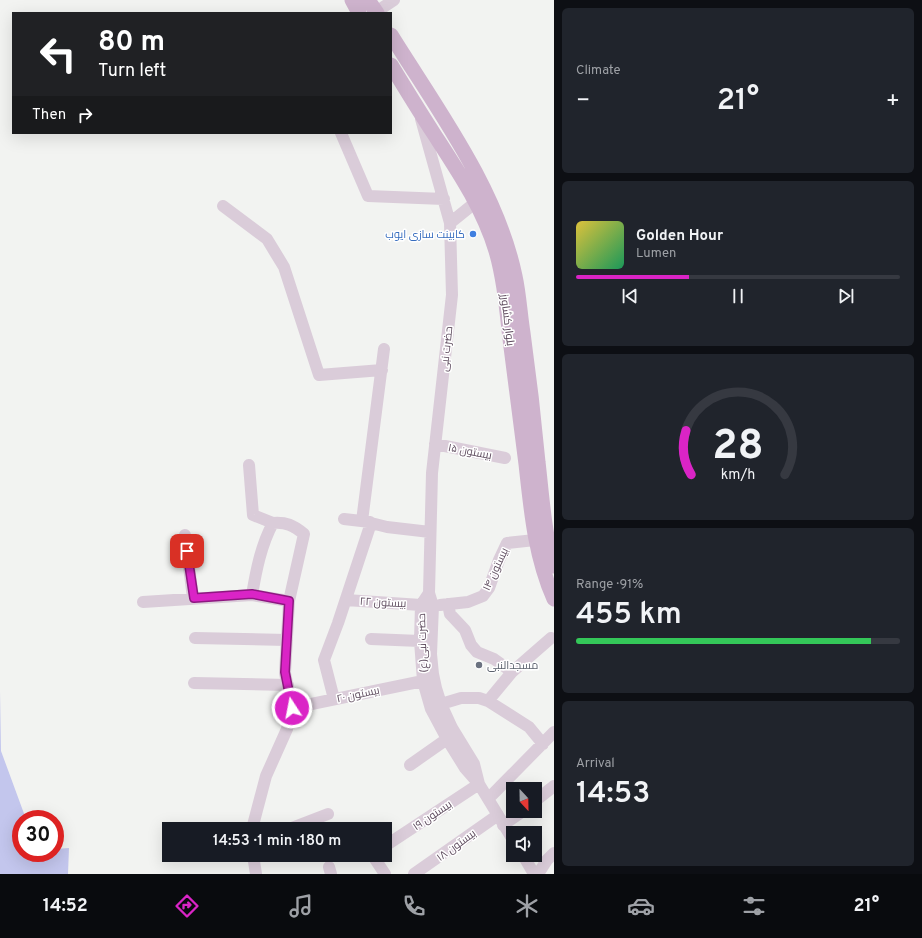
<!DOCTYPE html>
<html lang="en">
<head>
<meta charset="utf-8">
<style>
	:root { --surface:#171b24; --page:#20242c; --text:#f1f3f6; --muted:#9ea1a6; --line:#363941; --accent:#da24c6 }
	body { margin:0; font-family:Overpass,Cairo,sans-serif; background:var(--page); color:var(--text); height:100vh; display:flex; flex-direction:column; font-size:15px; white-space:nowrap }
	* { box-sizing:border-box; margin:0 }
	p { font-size:13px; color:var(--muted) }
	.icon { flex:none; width:22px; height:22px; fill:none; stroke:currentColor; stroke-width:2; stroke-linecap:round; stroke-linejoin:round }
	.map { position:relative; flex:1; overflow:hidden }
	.side { display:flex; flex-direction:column; gap:8px; padding:8px; background:#0d0f14; width:368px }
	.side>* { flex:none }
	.guide { position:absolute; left:12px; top:12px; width:380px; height:122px; border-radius:0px; box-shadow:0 4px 16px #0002; background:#202124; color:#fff; overflow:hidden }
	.needle { width:26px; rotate:158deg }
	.tools { position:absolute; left:506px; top:782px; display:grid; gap:8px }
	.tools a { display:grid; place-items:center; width:36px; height:36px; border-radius:0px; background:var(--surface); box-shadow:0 4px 16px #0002; font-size:20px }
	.speed { position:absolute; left:12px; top:810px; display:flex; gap:8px; font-size:20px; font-weight:700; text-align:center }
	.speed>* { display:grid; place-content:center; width:52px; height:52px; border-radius:50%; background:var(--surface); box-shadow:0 4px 16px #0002; line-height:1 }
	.speed .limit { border:6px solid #d22; background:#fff; color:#111 }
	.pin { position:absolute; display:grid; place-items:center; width:34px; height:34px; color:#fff; margin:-17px; border-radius:8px; box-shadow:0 2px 6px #0006 }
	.me { position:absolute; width:44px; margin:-22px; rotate:349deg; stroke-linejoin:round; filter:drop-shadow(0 0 3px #0008) }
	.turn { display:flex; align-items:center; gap:14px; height:84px; padding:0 20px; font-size:18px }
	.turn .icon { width:52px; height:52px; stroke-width:2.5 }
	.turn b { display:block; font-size:28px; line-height:34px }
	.then { display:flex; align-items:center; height:38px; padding:0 20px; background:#0003; gap:8px; font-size:15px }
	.big { font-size:30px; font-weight:600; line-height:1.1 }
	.side .tile { flex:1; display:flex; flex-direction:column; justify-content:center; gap:6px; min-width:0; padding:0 14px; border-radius:6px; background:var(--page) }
	.side .dial { align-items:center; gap:0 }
	.dial svg { height:104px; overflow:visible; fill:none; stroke:var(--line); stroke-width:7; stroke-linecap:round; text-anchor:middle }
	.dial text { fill:var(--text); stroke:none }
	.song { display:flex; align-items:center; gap:12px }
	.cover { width:48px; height:48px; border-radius:6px; background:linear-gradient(135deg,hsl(50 70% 55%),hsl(150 70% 35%)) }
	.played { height:4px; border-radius:2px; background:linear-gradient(90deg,var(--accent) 35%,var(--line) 35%) }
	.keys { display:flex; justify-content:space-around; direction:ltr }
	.heat { display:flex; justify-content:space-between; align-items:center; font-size:22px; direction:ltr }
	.charge { height:6px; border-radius:3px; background:linear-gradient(90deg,#34c759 91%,var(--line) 0) }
	.trip { position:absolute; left:162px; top:822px; width:230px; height:40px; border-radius:0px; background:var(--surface); box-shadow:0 4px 16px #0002; font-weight:600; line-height:40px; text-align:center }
	.tab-bar { display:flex; height:64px; justify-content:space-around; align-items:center; background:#090b0e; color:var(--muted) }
	.tab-bar .icon { width:28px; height:28px }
	.tab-bar .selected { color:var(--accent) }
	.tab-bar b { font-size:18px; color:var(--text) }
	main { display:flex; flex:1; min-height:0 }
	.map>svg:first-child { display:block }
	.green { fill:#c3c6ed }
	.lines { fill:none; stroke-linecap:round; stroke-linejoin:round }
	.minor { stroke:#daccd9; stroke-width:12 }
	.major { stroke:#ceb3cd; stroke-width:15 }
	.route-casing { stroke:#8e1781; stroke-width:10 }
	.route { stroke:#da24c6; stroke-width:7 }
	.shop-dot { fill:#3f7fe0; stroke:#fff; stroke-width:1.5 }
	.worship-dot { fill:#6b7280; stroke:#fff; stroke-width:1.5 }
	.labels { text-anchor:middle; stroke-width:3; stroke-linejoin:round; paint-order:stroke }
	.shop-label { font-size:11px; fill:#366cbe; stroke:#fff; text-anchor:end }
	.street-label { font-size:11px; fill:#5d4a5d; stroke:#fff }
	.worship-label { font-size:11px; fill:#5b616d; stroke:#fff; text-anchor:start }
</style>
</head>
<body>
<main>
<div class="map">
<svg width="554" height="874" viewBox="0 0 554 874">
	<rect width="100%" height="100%" fill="#f2f3f1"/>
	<path class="green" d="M0 691 1 751 26 819H21V853H55V849L69 848 68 874H0Z"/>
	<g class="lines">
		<path class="minor" d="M376 12 394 0
			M421 119 450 223 452 295 432 473 429 593 433 606 431 654 433 674 436 688 441 704 452 728 474 764 479 784
			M341 133 368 196 444 199
			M223 206 267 239 284 267 319 375 382 370
			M450 223 476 202
			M435 444 505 458
			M249 465 253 515 273 523
			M344 519 370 522
			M362 521 384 349
			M185 535 193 598
			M429 593 421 605 420 641 423 681 431 709 447 739 465 768 479 784 513 840
			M346 600 421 605
			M143 602 252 595
			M448 604 450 614 465 630 471 645 477 652 494 659 512 672 551 638
			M440 605 468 602 483 596 489 588 499 560 507 543 535 540
			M195 638 287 640
			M371 639 420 641
			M194 683 288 685
			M334 699 324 660 338 623 371 523 387 527 430 532
			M488 701 512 672
			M441 704 461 698H479L488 701 529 727 543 744
			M292 708 423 681
			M410 765 447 739
			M488 799 554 732
			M535 801 554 786
			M503 825 523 811
			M252 829 266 776 287 729 292 708 285 673 289 601 304 534C293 525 286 522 273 523 261 545 256 571 252 595L289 601
			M289 829 328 814
			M385 846 479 784
			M253 855 256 874
			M375 855V859L385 874
			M523 855 534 874
			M329 867 331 874
			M414 874 498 815
			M538 874 547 860 554 853"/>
		<path class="major" d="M352 0 359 13
			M368 0 377 13
			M391 35C437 109 497 189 515 276 519 294 520 314 523 333 529 376 534 419 538 462 542 496 544 533 554 566
			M391 65C405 88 419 111 434 134 458 171 483 208 496 251 505 282 507 315 511 347 516 386 521 425 526 464 531 510 535 556 554 599"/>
	</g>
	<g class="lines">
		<defs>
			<path id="route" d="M187 551 194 598 252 594 289 601 285 672 292 708"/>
		</defs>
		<use href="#route" class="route-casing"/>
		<use href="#route" class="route"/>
	</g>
	<circle class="shop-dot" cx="473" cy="234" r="4"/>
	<circle class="worship-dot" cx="479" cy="665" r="4"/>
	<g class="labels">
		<g class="shop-label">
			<text x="465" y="238">کابینت سازی ایوب</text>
		</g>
		<g class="street-label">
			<text transform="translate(508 320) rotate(83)" y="4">بلوار کشاورز</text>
			<text transform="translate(446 349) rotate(-84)" y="4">حضرت نبی</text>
			<text transform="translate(470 451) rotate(11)" y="4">بیستون ۱۵</text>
			<text transform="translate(495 569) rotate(-65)" y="4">بیستون ۱۴</text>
			<text transform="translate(383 602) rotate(3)" y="4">بیستون ۲۲</text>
			<text transform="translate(422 643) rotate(-92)" y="4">حضرت نبی(ع)</text>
			<text transform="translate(358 694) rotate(-12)" y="4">بیستون ۲۰</text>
			<text transform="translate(432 815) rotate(-34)" y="4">بیستون ۱۹</text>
			<text transform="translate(456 845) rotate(-36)" y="4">بیستون ۱۸</text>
		</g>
		<g class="worship-label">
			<text x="487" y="669">مسجدالنبی</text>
		</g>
	</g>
</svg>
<div class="tools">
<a><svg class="needle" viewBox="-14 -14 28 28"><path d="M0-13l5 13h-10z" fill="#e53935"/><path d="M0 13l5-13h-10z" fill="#9ea1a6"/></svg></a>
<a><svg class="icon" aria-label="sound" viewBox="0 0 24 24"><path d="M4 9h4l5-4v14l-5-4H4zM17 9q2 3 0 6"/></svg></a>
</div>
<div class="speed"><div class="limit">30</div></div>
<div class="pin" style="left:187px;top:551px;background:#d93025"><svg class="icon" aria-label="arrive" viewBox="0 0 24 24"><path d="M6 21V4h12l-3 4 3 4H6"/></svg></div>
<svg class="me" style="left:292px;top:708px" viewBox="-20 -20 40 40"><circle r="17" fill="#da24c6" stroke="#fff" stroke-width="3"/><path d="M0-11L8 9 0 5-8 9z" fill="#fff"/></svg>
<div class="trip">14:53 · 1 min · 180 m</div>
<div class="guide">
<div class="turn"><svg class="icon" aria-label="left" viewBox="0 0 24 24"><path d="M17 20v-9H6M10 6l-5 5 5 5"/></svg><div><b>80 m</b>Turn left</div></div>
<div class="then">Then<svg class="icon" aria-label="right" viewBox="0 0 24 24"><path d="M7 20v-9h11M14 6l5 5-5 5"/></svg></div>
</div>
</div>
<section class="side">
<div class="tile"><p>Climate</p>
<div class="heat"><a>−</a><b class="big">21°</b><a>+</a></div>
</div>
<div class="tile">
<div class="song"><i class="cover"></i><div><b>Golden Hour</b><p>Lumen</p></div></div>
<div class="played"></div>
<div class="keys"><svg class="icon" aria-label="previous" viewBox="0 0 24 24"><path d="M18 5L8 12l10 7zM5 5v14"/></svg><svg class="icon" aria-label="pause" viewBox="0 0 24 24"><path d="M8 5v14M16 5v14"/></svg><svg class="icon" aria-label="next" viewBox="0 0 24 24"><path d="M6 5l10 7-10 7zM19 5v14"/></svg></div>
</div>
<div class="tile dial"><svg viewBox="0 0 100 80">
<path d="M14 69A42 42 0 1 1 86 69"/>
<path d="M14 69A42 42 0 0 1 10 35" stroke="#da24c6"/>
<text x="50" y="56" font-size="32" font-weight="700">28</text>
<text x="50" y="72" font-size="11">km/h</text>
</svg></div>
<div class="tile"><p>Range · 91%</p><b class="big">455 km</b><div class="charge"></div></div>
<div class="tile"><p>Arrival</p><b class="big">14:53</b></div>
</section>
</main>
<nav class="tab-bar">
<b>14:52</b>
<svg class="icon selected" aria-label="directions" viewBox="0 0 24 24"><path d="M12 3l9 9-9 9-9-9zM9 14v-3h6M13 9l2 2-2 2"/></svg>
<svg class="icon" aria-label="music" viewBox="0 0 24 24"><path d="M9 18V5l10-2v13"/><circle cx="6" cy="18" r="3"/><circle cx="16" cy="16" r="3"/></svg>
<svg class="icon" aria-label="phone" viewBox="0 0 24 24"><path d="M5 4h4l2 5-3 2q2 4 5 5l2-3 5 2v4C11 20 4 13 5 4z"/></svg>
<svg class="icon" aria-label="climate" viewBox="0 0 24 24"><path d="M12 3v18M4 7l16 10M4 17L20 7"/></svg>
<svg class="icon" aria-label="car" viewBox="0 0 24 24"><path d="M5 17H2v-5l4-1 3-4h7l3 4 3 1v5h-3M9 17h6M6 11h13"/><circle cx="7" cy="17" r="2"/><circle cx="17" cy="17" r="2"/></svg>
<svg class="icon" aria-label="filters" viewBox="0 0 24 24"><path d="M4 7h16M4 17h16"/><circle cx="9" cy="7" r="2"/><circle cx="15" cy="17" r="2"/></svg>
<b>21°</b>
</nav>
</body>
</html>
